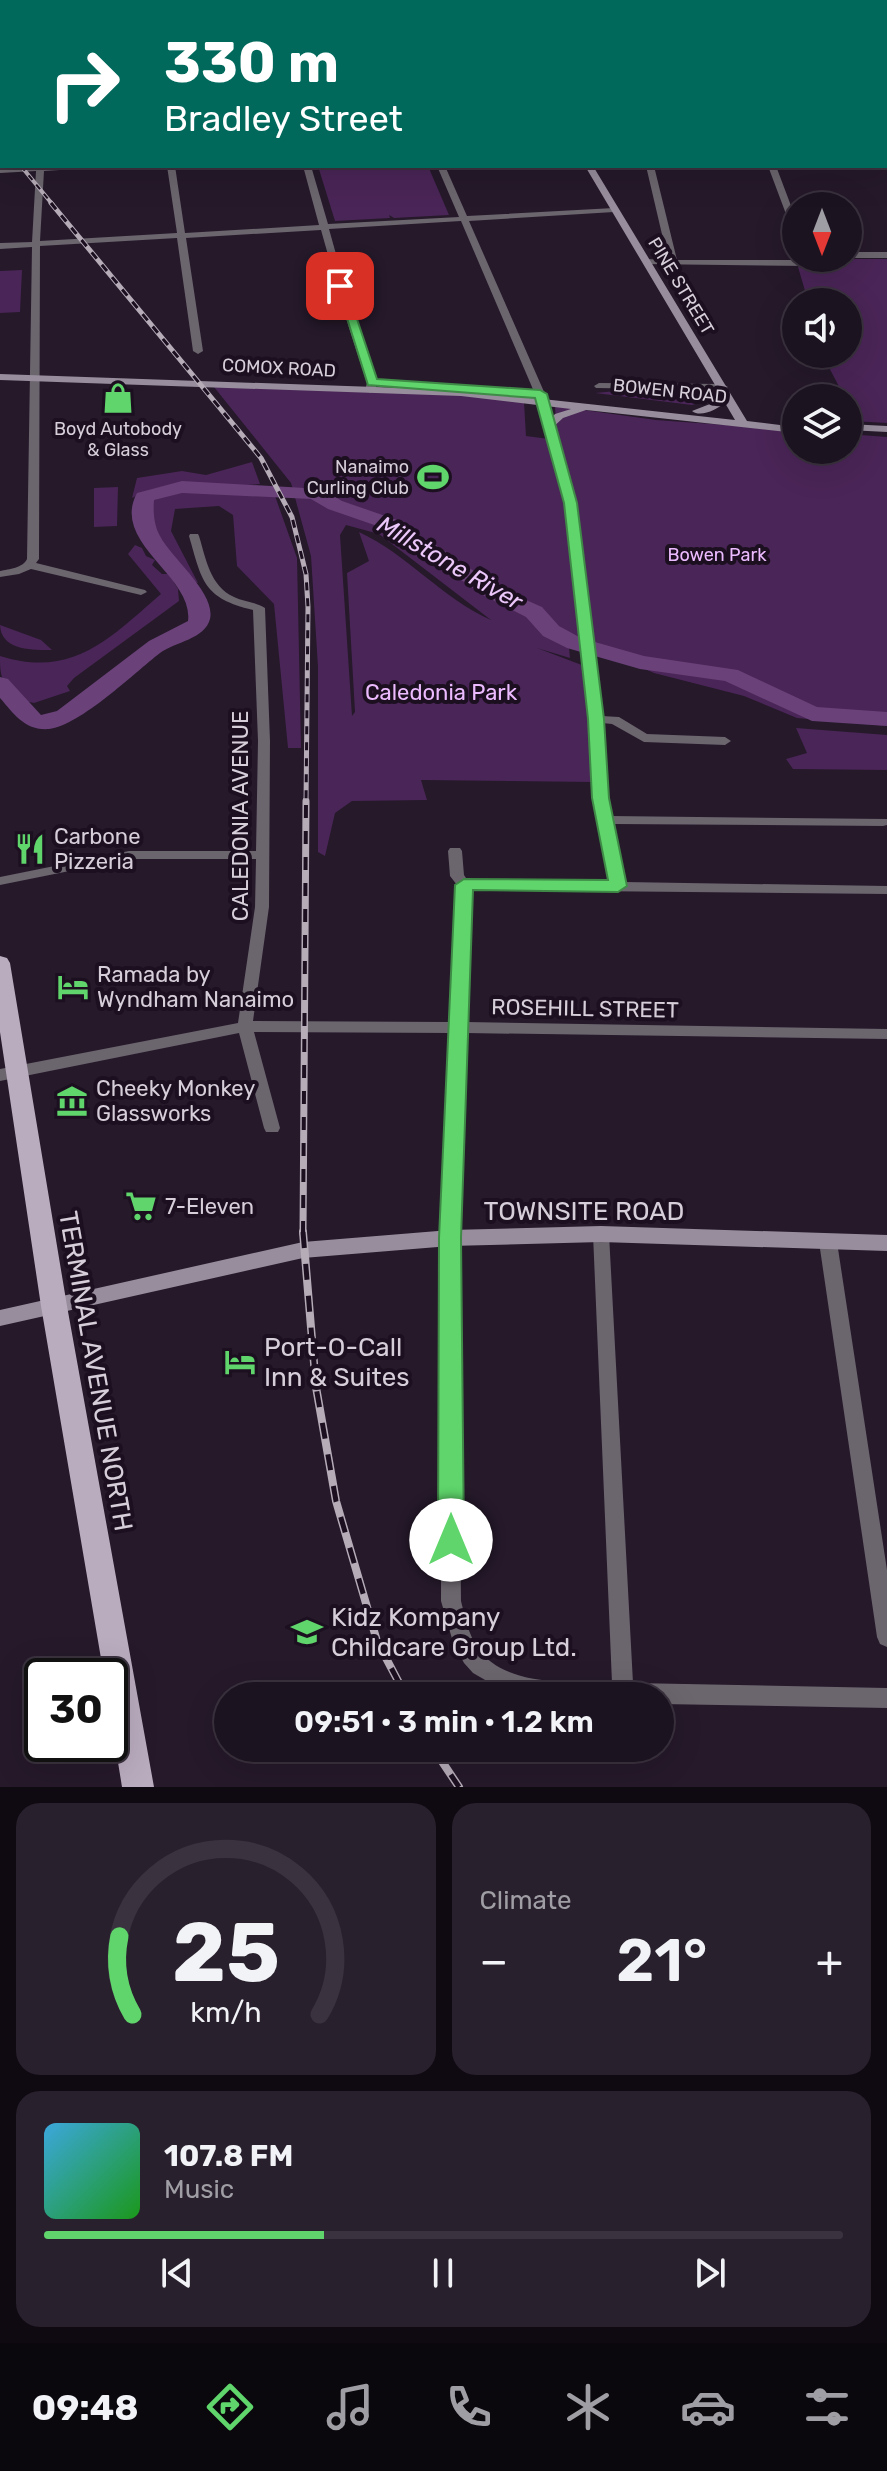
<!DOCTYPE html>
<html lang="en">
<head>
<meta charset="utf-8">
<style>
	:root { --surface:#1c1320; --page:#29202d; --text:#f1f3f6; --muted:#a09ea5; --line:#3a323e; --accent:#5fd56b }
	body { margin:0; font-family:Rubik,sans-serif; background:var(--page); color:var(--text); height:100vh; display:flex; flex-direction:column; font-size:30px; white-space:nowrap }
	* { box-sizing:border-box; margin:0 }
	p { font-size:26px; color:var(--muted) }
	.icon { flex:none; width:44px; height:44px; fill:none; stroke:currentColor; stroke-width:2; stroke-linecap:round; stroke-linejoin:round }
	.map { position:relative; height:1787px; overflow:hidden }
	.drawer { display:flex; flex-direction:column; gap:16px; padding:16px; background:#0f0a12; flex:1 }
	.drawer>* { flex:none }
	.guide { position:absolute; left:0px; top:0px; width:888px; height:168px; box-shadow:0 8px 32px #0002,0 0 0 2px var(--line); background:#00695c; color:#fff; overflow:hidden }
	.needle { width:52px; rotate:180deg }
	.buttons { position:absolute; left:782px; top:192px; display:grid; gap:16px }
	.buttons a { display:grid; place-items:center; width:80px; height:80px; border-radius:50%; background:var(--surface); box-shadow:0 8px 32px #0002,0 0 0 2px var(--line); font-size:40px }
	.speed { position:absolute; left:24px; top:1658px; display:flex; gap:16px; font-size:40px; font-weight:700; text-align:center }
	.speed>* { display:grid; place-content:center; width:104px; height:104px; border-radius:50%; background:var(--surface); box-shadow:0 8px 32px #0002,0 0 0 2px var(--line); line-height:1 }
	.speed .limit { border:4px solid #111; border-radius:12px; background:#fff; color:#111 }
	.pin { position:absolute; display:grid; place-items:center; width:68px; height:68px; color:#fff; margin:-34px; border-radius:16px; box-shadow:0 4px 12px #0006 }
	.me { position:absolute; width:88px; margin:-44px; rotate:0deg; stroke-linejoin:round; filter:drop-shadow(0 0 6px #0008) }
	.turn { display:flex; align-items:center; gap:28px; height:168px; padding:0 32px; font-size:36px }
	.turn .icon { width:104px; height:104px; stroke-width:2.5 }
	.turn b { display:block; font-size:56px; line-height:68px }
	.big { font-size:60px; font-weight:600; line-height:1.1 }
	.drawer .tile { flex:1; display:flex; flex-direction:column; justify-content:center; gap:12px; min-width:0; padding:0 28px; border-radius:24px; background:var(--page) }
	.drawer .dial { align-items:center; gap:0 }
	.dial svg { height:208px; overflow:visible; fill:none; stroke:var(--line); stroke-width:7; stroke-linecap:round; text-anchor:middle }
	.dial text { fill:var(--text); stroke:none }
	.song { display:flex; align-items:center; gap:24px }
	.cover { width:96px; height:96px; border-radius:12px; background:linear-gradient(135deg,hsl(200 70% 55%),hsl(120 70% 35%)) }
	.played { height:8px; border-radius:4px; background:linear-gradient(90deg,var(--accent) 35%,var(--line) 35%) }
	.keys { display:flex; justify-content:space-around; direction:ltr }
	.heat { display:flex; justify-content:space-between; align-items:center; font-size:44px; direction:ltr }
	.drawer .tiles { flex:1; display:grid; gap:16px; grid-template-columns:1fr 1fr }
	.tile:last-child { grid-column:span 2 }
	.trip { position:absolute; left:214px; top:1682px; width:460px; height:80px; border-radius:40px; background:var(--surface); box-shadow:0 8px 32px #0002,0 0 0 2px var(--line); font-weight:600; line-height:80px; text-align:center }
	.tab-bar { display:flex; height:128px; justify-content:space-around; align-items:center; background:#0b080d; color:var(--muted) }
	.tab-bar .icon { width:56px; height:56px }
	.tab-bar .current { color:var(--accent) }
	.tab-bar b { font-size:36px; color:var(--text) }
	.map>svg:first-child { display:block }
	.green { fill:#4a2557; fill-rule:evenodd }
	.lines { fill:none; stroke-linecap:round; stroke-linejoin:round }
	.stream { stroke:#8a6b96; stroke-width:2 }
	.river { fill:#6a4179; fill-rule:evenodd }
	.street { fill:#6b656e; fill-rule:evenodd }
	.secondary { fill:#978d9c; fill-rule:evenodd }
	.primary { fill:#baacbf; fill-rule:evenodd }
	.rail-far3-casing { stroke:#b5acb8; stroke-width:4 }
	.rail-far2-casing { stroke:#b5acb8; stroke-width:5 }
	.rail-far1-casing { stroke:#b5acb8; stroke-width:7 }
	.rail-casing { stroke:#b5acb8; stroke-width:8 }
	.rail-far3 { stroke:#1c1020; stroke-width:2; stroke-dasharray:6; stroke-linecap:butt }
	.rail-far2 { stroke:#1c1020; stroke-width:3; stroke-dasharray:8; stroke-linecap:butt }
	.rail-far1 { stroke:#1c1020; stroke-width:4; stroke-dasharray:13; stroke-linecap:butt }
	.rail { stroke:#1c1020; stroke-width:5; stroke-dasharray:16; stroke-linecap:butt }
	.route { fill:#5fd56b; stroke:#3e8a46; stroke-width:2 }
	.labels { text-anchor:middle; stroke-width:8; stroke-linejoin:round; paint-order:stroke }
	.far-street-label { font-size:18px; fill:#d6ced9; stroke:#1c1020 }
	.far-poi-label { font-size:18px; fill:#d6ced9; stroke:#1c1020 }
	.far-park-label { font-size:18px; fill:#ecbbff; stroke:#1c1020 }
	.park-label { font-size:22px; fill:#ecbbff; stroke:#1c1020 }
	.street-label { font-size:22px; fill:#d6ced9; stroke:#1c1020 }
	.poi-label { font-size:22px; fill:#d6ced9; stroke:#1c1020; text-anchor:start }
	.water-label { font-size:24px; font-style:italic; fill:#ebc7fa; stroke:#1c1020 }
	.near-street-label { font-size:26px; fill:#d6ced9; stroke:#1c1020 }
	.near-poi-label { font-size:26px; fill:#d6ced9; stroke:#1c1020; text-anchor:start }
</style>
</head>
<body>
<div class="map">
<svg width="887" height="1787" viewBox="0 0 887 1787">
	<rect width="100%" height="100%" fill="#25192a"/>
	<path class="green" d="M318 166H428L449 215 394 218 389 215 390 218 335 221Z
		M817 259H887V423L852 421 848 398H845L822 354H848V302H799L797 299 806 294 798 267H819Z
		M22 270 20 312 0 313V271Z
		M214 387 437 391 524 402 526 436 557 440 555 406 656 420 796 430V450H848V434L887 437V726L797 718 744 696 654 673 624 660 569 648 570 658 537 648 587 667 594 782 421 780 427 800 352 801 335 813 325 856 318 852V667L311 556 291 483ZM346 525 379 534 491 620C443 599 407 554 359 532L369 561 347 573 355 712 352 716 340 535Z
		M627 390 701 392 710 396 711 400 692 405 595 393Z
		M252 462 260 484C213 489 178 474 132 498L137 478 182 471 206 475Z
		M118 487 117 526 94 527V488Z
		M193 489 274 493 297 558 301 748H288L274 604 237 566 233 515 219 506 175 509 171 531 198 583 191 581C169 556 148 536 148 501L166 493Z
		M135 545 142 548 146 556 155 560 152 565 162 574H169L178 589 179 601 74 678 67 686 70 691 34 703 15 699 14 689C0 683 0 671 0 656 73 679 110 638 161 594L128 554Z
		M0 625 41 640 52 650C33 650 1 651 0 625Z
		M796 728 887 735V770L793 769 786 759 807 753Z"/>
	<g class="lines">
		<path class="stream" d="M573 0 580 2"/>
		<path class="river" d="M182 481 322 489 342 501 397 520 412 533 433 543 497 587 542 607 559 626 581 638 644 656 738 670 817 707 887 712V726L812 721 725 681 640 669 567 648 543 636 526 617 483 595 419 551 398 541 383 528 328 509 311 499 182 493 154 500C153 513 154 525 160 536 172 559 216 593 210 619 205 639 175 642 160 653 134 673 81 725 49 729 25 731 14 714 0 698V677L8 679 41 715 57 711 149 641 188 621C194 576 110 543 137 493Z"/>
		<path class="street" d="M161 0H169L171 2H163Z
			M289 0H297L299 2H291Z
			M863 0H869L870 2H864Z
			M0 4H2V8H0Z
			M886 32H887V38H886Z
			M0 59H2V65H0Z
			M886 61H887V65H886Z
			M886 96H887V100H886Z
			M886 148H887V154H886Z
			M36 166H95L91 168 44 171 40 241 177 233 167 166H175L185 233 319 225 303 166H311L328 224 459 217 437 166H445L467 216 614 208 618 210 614 212 469 221 545 394 575 503 602 716 619 717 647 734 725 737 731 741 725 745 644 742 612 724 602 723 607 798 610 816 887 819V825L883 826 612 824 624 882 887 886V894L471 890 466 1022 887 1029V1039L466 1033 458 1238 461 1601C465 1617 468 1634 478 1648 504 1687 571 1682 612 1683L593 1234 595 1229 601 1227 607 1229 609 1234 633 1683 887 1688V1708L660 1704V1696H524L499 1688 473 1673 464 1663 453 1642 441 1601 442 1238 451 1033 254 1032 280 1128 278 1132H266L264 1128 239 1033 0 1081V1069L238 1023 255 907 256 859H129L0 885V877L129 851H256L258 741 253 610C203 598 202 581 189 536L190 534H198L199 536C206 559 210 586 234 597 244 602 256 602 265 608L270 741 269 907 253 1021 451 1022 457 885 450 876 448 851 450 848H460L462 851 464 875 468 881 610 882 593 798 590 719 565 503 535 394 461 221 329 229 353 315 377 383 375 390 370 393 365 390 367 383 345 315 321 230 186 238 203 351 198 354 193 351 177 238 40 246 39 559 36 563 145 590 147 592 141 595 31 569 19 574 0 577V571C9 569 23 568 27 559L32 247 0 249V243L32 242 36 171 0 173V169Z
			M646 166H654L677 260H802L803 258H811L810 263 806 266 643 264V260L646 259 668 260Z
			M768 166H776L796 219V232L792 230Z
			M848 252H887V258H848Z
			M599 383 723 384 728 387 723 390 596 388 594 386Z
			M807 393 810 394 813 398H803L804 394Z
			M828 1235 834 1237 837 1242 887 1570V1647L880 1644 877 1637 819 1242 822 1237Z"/>
		<path class="secondary" d="M30 0H40L42 2H32Z
			M457 0H465L467 2H459Z
			M886 12H887V16H886Z
			M0 90H2V94H0Z
			M886 158H887V164H886Z
			M585 166H593L747 421 796 427V433L586 410 563 418 551 429 545 426 555 414 571 409 461 396 0 380V374L461 390 735 420 725 403C717 409 701 418 692 411L710 404 721 395Z
			M848 424 887 426V432L848 430Z
			M601 1226 887 1235V1251L601 1242 450 1246 303 1258 0 1326V1310L303 1242 450 1230Z"/>
		<path class="primary" d="M0 956 7 958 10 963 67 1306 154 1787H122L110 1713V1676H104L41 1306 0 1032Z"/>
		<defs>
			<path id="rail-far3" d="M21 166 53 205"/>
			<path id="rail-far2" d="M51 203 261 458 292 517 306 574 308 607 306 803"/>
			<path id="rail-far1" d="M303 1234 306 801"/>
			<path id="rail" d="M303 1232 316 1387 336 1501 377 1641 406 1696
				M433 1748 459 1787"/>
		</defs>
		<use href="#rail-far3" class="rail-far3-casing"/>
		<use href="#rail-far2" class="rail-far2-casing"/>
		<use href="#rail-far1" class="rail-far1-casing"/>
		<use href="#rail" class="rail-casing"/>
		<use href="#rail-far3" class="rail-far3"/>
		<use href="#rail-far2" class="rail-far2"/>
		<use href="#rail-far1" class="rail-far1"/>
		<use href="#rail" class="rail"/>
	</g>
	<path class="route" d="M336 283 346 286 377 379 540 390 547 394 577 503 604 719 609 798 627 886 618 892 473 890 461 1238 464 1540 460 1549 451 1552 442 1549 438 1540 439 1238 455 885 464 879 608 880 592 798 588 719 564 503 535 398 368 385Z"/>
	<defs>
		<symbol id="shop-bare" viewBox="-9 -9 18 18"><path d="M-5-2.5h2.3a2.7 3.5 0 0 1 5.4 0H5L5.5 6h-11ZM-1.5-2.5h3a1.5 2.3 0 0 0-3 0Z" fill="#5fd56b" stroke="#1c1020" stroke-width="2.5" paint-order="stroke"/></symbol>
		<symbol id="stadium-bare" viewBox="-9 -9 18 18"><path d="M0-5a6.5 5 0 1 0 0 10a6.5 5 0 1 0 0-10ZM-3.5-1.8h7v3.6h-7Z" fill="#5fd56b" stroke="#1c1020" stroke-width="2.5" paint-order="stroke"/></symbol>
		<symbol id="restaurant-bare" viewBox="-9 -9 18 18"><path d="M-5-6h1v4h1v-4h1v4h1v-4h1v5L-1.5 .5V6h-2V.5L-5-1ZM5-6V6H3V1.5H1.5Q1.5-4 5-6Z" fill="#5fd56b" stroke="#1c1020" stroke-width="2.5" paint-order="stroke"/></symbol>
		<symbol id="hotel-bare" viewBox="-9 -9 18 18"><path d="M-6-4.5h1.5V1H6V5H4.5V3h-9V5H-6ZM-4 0a1.8 1.8 0 1 1 3.6 0ZM.5 0V-2.5h3Q6-2.5 6 0Z" fill="#5fd56b" stroke="#1c1020" stroke-width="2.5" paint-order="stroke"/></symbol>
		<symbol id="museum-bare" viewBox="-9 -9 18 18"><path d="M0-6L6-3V-2H-6V-3ZM-5-1h2V3h-2ZM-1-1h2V3h-2ZM3-1h2V3H3ZM-6 4H6V6H-6Z" fill="#5fd56b" stroke="#1c1020" stroke-width="2.5" paint-order="stroke"/></symbol>
		<symbol id="supermarket-bare" viewBox="-9 -9 18 18"><path d="M-6-5.5h2.5l.6 2H6L4.5 2H-2.5L-4.4-4H-6ZM-1.5 3.2a1.3 1.3 0 1 0 .1 0ZM3 3.2a1.3 1.3 0 1 0 .1 0Z" fill="#5fd56b" stroke="#1c1020" stroke-width="2.5" paint-order="stroke"/></symbol>
		<symbol id="school-bare" viewBox="-9 -9 18 18"><path d="M0-5L7-2L0 1L-7-2ZM-4 1L0 2.5L4 1V4Q0 6-4 4Z" fill="#5fd56b" stroke="#1c1020" stroke-width="2.5" paint-order="stroke"/></symbol>
	</defs>
	<g fill-rule="evenodd">
		<use href="#shop-bare" x="96" y="376" width="44" height="44"/>
		<use href="#stadium-bare" x="411" y="455" width="44" height="44"/>
		<use href="#restaurant-bare" x="8" y="827" width="44" height="44"/>
		<use href="#hotel-bare" x="51" y="965" width="44" height="44"/>
		<use href="#museum-bare" x="50" y="1079" width="44" height="44"/>
		<use href="#supermarket-bare" x="119" y="1184" width="44" height="44"/>
		<use href="#hotel-bare" x="218" y="1340" width="44" height="44"/>
		<use href="#school-bare" x="285" y="1610" width="44" height="44"/>
	</g>
	<g class="labels">
		<g class="far-street-label">
			<text transform="translate(681 286) rotate(59)" y="6">PINE STREET</text>
			<text transform="translate(279 368) rotate(3)" y="6">COMOX ROAD</text>
			<text transform="translate(670 391) rotate(6)" y="6">BOWEN ROAD</text>
		</g>
		<g class="far-poi-label">
			<text x="118" y="435">Boyd Autobody<tspan x="118" dy="21">&amp; Glass</tspan></text>
			<text x="409" y="473" text-anchor="end">Nanaimo<tspan x="409" dy="21">Curling Club</tspan></text>
		</g>
		<g class="far-park-label">
			<text x="717" y="561">Bowen Park</text>
		</g>
		<g class="park-label">
			<text x="441" y="700">Caledonia Park</text>
		</g>
		<g class="street-label">
			<text transform="translate(240 816) rotate(-90)" y="8">CALEDONIA AVENUE</text>
			<text transform="translate(585 1008) rotate(1)" y="8">ROSEHILL STREET</text>
		</g>
		<g class="poi-label">
			<text x="54" y="844">Carbone<tspan x="54" dy="25">Pizzeria</tspan></text>
			<text x="97" y="982">Ramada by<tspan x="97" dy="25">Wyndham Nanaimo</tspan></text>
			<text x="96" y="1096">Cheeky Monkey<tspan x="96" dy="25">Glassworks</tspan></text>
			<text x="165" y="1214">7-Eleven</text>
		</g>
		<g class="water-label">
			<text transform="translate(450 563) rotate(30)" y="8">Millstone River</text>
		</g>
		<g class="near-street-label">
			<text x="584" y="1220">TOWNSITE ROAD</text>
			<text transform="translate(96 1371) rotate(80)" y="9">TERMINAL AVENUE NORTH</text>
		</g>
		<g class="near-poi-label">
			<text x="264" y="1356">Port-O-Call<tspan x="264" dy="30">Inn &amp; Suites</tspan></text>
			<text x="331" y="1626">Kidz Kompany<tspan x="331" dy="30">Childcare Group Ltd.</tspan></text>
		</g>
	</g>
</svg>
<div class="buttons">
<a><svg class="needle" viewBox="-14 -14 28 28"><path d="M0-13l5 13h-10z" fill="#e53935"/><path d="M0 13l5-13h-10z" fill="#a09ea5"/></svg></a>
<a><svg class="icon" aria-label="sound" viewBox="0 0 24 24"><path d="M4 9h4l5-4v14l-5-4H4zM17 9q2 3 0 6"/></svg></a>
<a><svg class="icon" aria-label="layers" viewBox="0 0 24 24"><path d="M12 4l9 5-9 5-9-5zM3 14l9 5 9-5"/></svg></a>
</div>
<div class="speed"><div class="limit">30</div></div>
<div class="pin" style="left:340px;top:286px;background:#d93025"><svg class="icon" aria-label="arrive" viewBox="0 0 24 24"><path d="M6 21V4h12l-3 4 3 4H6"/></svg></div>
<svg class="me" style="left:451px;top:1540px" viewBox="-20 -20 40 40"><circle r="19" fill="#fff"/><path d="M0-13L10 11 0 6-10 11z" fill="#5fd56b"/></svg>
<div class="trip">09:51 · 3 min · 1.2 km</div>
<div class="guide">
<div class="turn"><svg class="icon" aria-label="right" viewBox="0 0 24 24"><path d="M7 20v-9h11M14 6l5 5-5 5"/></svg><div><b>330 m</b>Bradley Street</div></div>
</div>
</div>
<section class="drawer">
<div class="tiles">
<div class="tile dial"><svg viewBox="0 0 100 80">
<path d="M14 69A42 42 0 1 1 86 69"/>
<path d="M14 69A42 42 0 0 1 9 39" stroke="#5fd56b"/>
<text x="50" y="56" font-size="32" font-weight="700">25</text>
<text x="50" y="72" font-size="11">km/h</text>
</svg></div>
<div class="tile"><p>Climate</p>
<div class="heat"><a>−</a><b class="big">21°</b><a>+</a></div>
</div>
<div class="tile">
<div class="song"><i class="cover"></i><div><b>107.8 FM</b><p>Music</p></div></div>
<div class="played"></div>
<div class="keys"><svg class="icon" aria-label="previous" viewBox="0 0 24 24"><path d="M18 5L8 12l10 7zM5 5v14"/></svg><svg class="icon" aria-label="pause" viewBox="0 0 24 24"><path d="M8 5v14M16 5v14"/></svg><svg class="icon" aria-label="next" viewBox="0 0 24 24"><path d="M6 5l10 7-10 7zM19 5v14"/></svg></div>
</div>
</div>
</section>
<nav class="tab-bar">
<b>09:48</b>
<svg class="icon current" aria-label="directions" viewBox="0 0 24 24"><path d="M12 3l9 9-9 9-9-9zM9 14v-3h6M13 9l2 2-2 2"/></svg>
<svg class="icon" aria-label="music" viewBox="0 0 24 24"><path d="M9 18V5l10-2v13"/><circle cx="6" cy="18" r="3"/><circle cx="16" cy="16" r="3"/></svg>
<svg class="icon" aria-label="phone" viewBox="0 0 24 24"><path d="M5 4h4l2 5-3 2q2 4 5 5l2-3 5 2v4C11 20 4 13 5 4z"/></svg>
<svg class="icon" aria-label="climate" viewBox="0 0 24 24"><path d="M12 3v18M4 7l16 10M4 17L20 7"/></svg>
<svg class="icon" aria-label="car" viewBox="0 0 24 24"><path d="M5 17H2v-5l4-1 3-4h7l3 4 3 1v5h-3M9 17h6M6 11h13"/><circle cx="7" cy="17" r="2"/><circle cx="17" cy="17" r="2"/></svg>
<svg class="icon" aria-label="filters" viewBox="0 0 24 24"><path d="M4 7h16M4 17h16"/><circle cx="9" cy="7" r="2"/><circle cx="15" cy="17" r="2"/></svg>
</nav>
</body>
</html>
